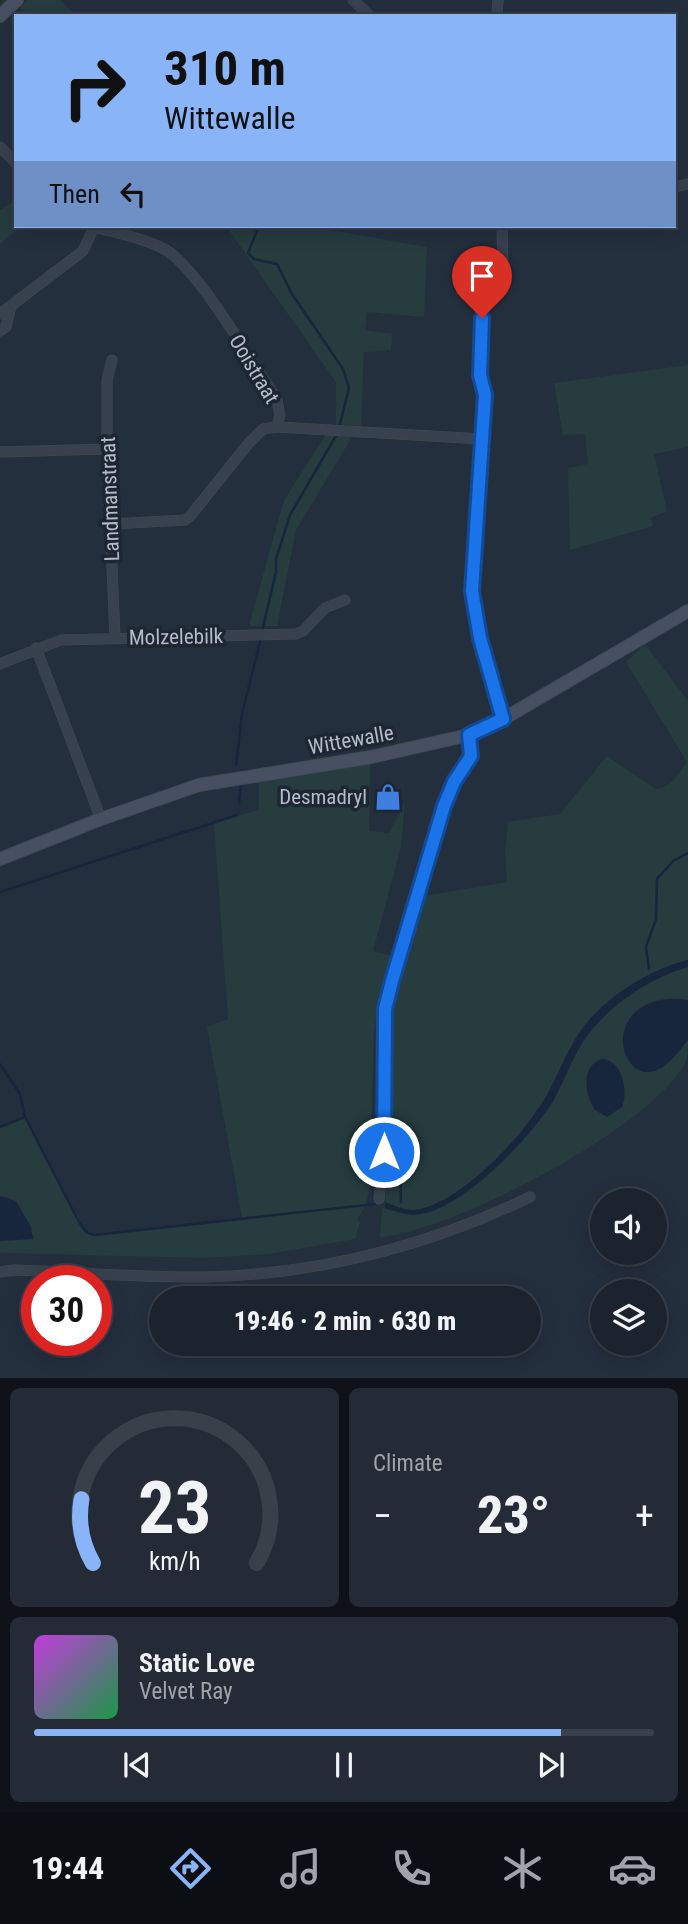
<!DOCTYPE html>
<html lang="en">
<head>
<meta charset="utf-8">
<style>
	:root { --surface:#1b232e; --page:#242b36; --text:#f1f3f6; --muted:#a0a4aa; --line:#39404a; --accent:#8ab4f8 }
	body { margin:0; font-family:"Roboto Condensed",sans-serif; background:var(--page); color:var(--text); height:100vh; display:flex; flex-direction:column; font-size:26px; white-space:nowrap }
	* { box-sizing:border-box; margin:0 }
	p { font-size:23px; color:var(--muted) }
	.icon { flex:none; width:38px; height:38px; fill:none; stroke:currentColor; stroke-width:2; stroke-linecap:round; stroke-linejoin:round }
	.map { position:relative; height:1378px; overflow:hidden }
	.sheet { display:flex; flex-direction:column; gap:10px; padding:10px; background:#0f1319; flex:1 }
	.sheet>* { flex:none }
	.hud { position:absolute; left:14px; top:14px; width:662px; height:214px; border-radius:0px; box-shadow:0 4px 18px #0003,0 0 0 2px var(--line); background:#8ab4f8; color:#111; overflow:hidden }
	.buttons { position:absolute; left:590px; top:1188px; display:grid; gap:14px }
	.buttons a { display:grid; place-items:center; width:77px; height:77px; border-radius:50%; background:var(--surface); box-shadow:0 4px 18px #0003,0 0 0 2px var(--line); font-size:35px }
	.speed { position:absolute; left:21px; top:1265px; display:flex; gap:14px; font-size:35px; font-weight:700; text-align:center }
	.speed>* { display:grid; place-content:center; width:91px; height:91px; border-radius:50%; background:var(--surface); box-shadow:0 4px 18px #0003,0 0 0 2px var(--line); line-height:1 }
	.speed .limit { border:10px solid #d22; background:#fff; color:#111 }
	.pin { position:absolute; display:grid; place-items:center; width:60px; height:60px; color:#fff; margin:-72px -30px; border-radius:50% 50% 50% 0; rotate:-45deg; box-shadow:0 0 7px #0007 }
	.pin .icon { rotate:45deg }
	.me { position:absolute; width:77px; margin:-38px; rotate:0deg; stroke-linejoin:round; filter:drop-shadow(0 0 5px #0008) }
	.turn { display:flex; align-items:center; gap:24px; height:147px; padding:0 35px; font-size:32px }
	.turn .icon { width:91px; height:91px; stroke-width:2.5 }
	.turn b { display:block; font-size:49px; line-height:60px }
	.then { display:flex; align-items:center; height:66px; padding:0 35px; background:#0003; gap:14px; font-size:26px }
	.big { font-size:52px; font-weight:800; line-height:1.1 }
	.sheet .tile { flex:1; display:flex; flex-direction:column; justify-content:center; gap:10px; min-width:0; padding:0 24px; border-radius:10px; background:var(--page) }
	.sheet .dial { align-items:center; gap:0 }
	.dial svg { height:182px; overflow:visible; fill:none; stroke:var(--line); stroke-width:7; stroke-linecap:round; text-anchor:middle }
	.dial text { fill:var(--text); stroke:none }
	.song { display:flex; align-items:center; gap:21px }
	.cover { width:84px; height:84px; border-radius:10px; background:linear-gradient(135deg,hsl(290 70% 55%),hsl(140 70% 35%)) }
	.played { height:7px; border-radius:4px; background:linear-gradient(90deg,var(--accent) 85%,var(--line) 85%) }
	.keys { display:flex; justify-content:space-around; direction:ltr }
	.heat { display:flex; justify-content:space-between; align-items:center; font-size:38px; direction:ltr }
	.sheet .tiles { flex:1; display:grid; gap:10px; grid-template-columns:1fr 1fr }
	.tile:last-child { grid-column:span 2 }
	.trip { position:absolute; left:149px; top:1286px; width:392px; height:70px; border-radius:35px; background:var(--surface); box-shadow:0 4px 18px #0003,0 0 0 2px var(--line); font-weight:800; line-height:70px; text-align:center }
	.dock { display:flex; height:112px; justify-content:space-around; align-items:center; background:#0b0e12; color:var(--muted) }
	.dock .icon { width:49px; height:49px }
	.dock .selected { color:var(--accent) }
	.dock b { font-size:32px; color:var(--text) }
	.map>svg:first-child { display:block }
	.green { fill:#263c3f }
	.water { fill:#17263c }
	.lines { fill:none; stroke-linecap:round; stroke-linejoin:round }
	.stream { stroke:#17263c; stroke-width:2.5 }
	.street-casing { stroke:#414a57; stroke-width:11 }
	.secondary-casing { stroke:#414a57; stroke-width:14 }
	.street { stroke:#38414e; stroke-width:10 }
	.secondary { stroke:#465061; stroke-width:12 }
	.route-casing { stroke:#114b97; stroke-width:18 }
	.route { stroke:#1a73e8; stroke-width:12 }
	.labels { text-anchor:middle; stroke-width:7; stroke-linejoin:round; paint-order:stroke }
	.street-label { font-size:21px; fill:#b4bcc9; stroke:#1d2633 }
	.poi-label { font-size:21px; fill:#b4bcc9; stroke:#1d2633; text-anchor:end }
</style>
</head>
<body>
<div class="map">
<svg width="688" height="1378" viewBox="0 0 688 1378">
	<rect width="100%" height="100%" fill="#242f3e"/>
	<path class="green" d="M27 0H60L76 16H28L20 7Z
		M16 200V226H22L0 244V210Z
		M226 226H307L427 247 424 317 367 312 365 330 392 334 391 350 364 352 361 426 336 424V382Z
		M688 365V447L654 454 667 511 651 518 653 526 570 550 568 468 588 464 585 434 563 435 554 383Z
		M326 435 352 437 296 530 277 626H249L284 500Z
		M645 644 688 701V960C653 968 603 1000 582 1029 566 1051 558 1077 544 1100 521 1138 465 1198 421 1209 408 1212 397 1207 385 1202L390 1148 392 1047 389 1008 423 900 429 895 507 882 505 853 508 822 560 814 607 756 656 789C671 788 679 773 687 762L626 662Z
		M370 764 369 831 389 833 405 801 401 847 373 951 395 957 378 1008 374 1032 370 1187 366 1205 357 1220 360 1222 355 1239 268 1254 205 1258 0 1253V1241L33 1238 9 1197 0 1196V1127L25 1117 86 1232 94 1235 208 1224 242 1217 207 1027 228 1019 214 823 259 810V779Z
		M688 967V1000C654 994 623 1007 624 1045L678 1052 688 1040C688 1047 688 1054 686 1061 655 1126 452 1232 380 1237L382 1208C395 1210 405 1216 418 1214 465 1208 526 1142 551 1104 566 1080 573 1052 592 1030 615 1001 652 977 688 967Z"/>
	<path class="water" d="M688 960V967C653 977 619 999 594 1027 575 1048 567 1076 553 1101 531 1137 463 1207 421 1214 408 1216 397 1212 385 1208V1202C397 1207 408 1212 421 1209 465 1198 521 1138 544 1100 558 1077 566 1051 582 1029 605 997 650 969 688 960Z
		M673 999 688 1000V1040C679 1050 670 1065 657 1070 620 1086 598 1003 673 999Z
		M602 1059C622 1060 629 1091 622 1107L607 1117 595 1110C585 1095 580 1066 602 1059Z
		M0 1196 16 1201 31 1227 33 1239 0 1241Z"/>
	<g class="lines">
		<path class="stream" d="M259 226 248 253 254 259 277 264 292 294 343 369 349 388 339 428
			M262 631 276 572V559L290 515 337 434
			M236 765 242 714 261 638
			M239 803 241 785
			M0 892 237 815
			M649 969 646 947 656 919 657 879 673 861 688 853
			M0 1064 20 1094 25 1117 79 1222 86 1232 94 1235 375 1204
			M0 1127 25 1117
			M399 1130 401 1202"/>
		<defs>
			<path id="street" d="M353 0 370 16
				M497 16 498 0
				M0 147 16 163
				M674 187 688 184
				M91 226C115 233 141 237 164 249 196 265 254 366 277 400L280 415 277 427
				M502 226 503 268 486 296 482 319 480 375 485 391V410L472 591 480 638 503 719
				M0 314 83 251 94 227
				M0 331 6 327 11 306
				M112 360 107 380V449L115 638
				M0 452 107 449
				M111 524 185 520 191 515 248 444 263 429 277 427 482 439
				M36 648 101 819
				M0 664 61 640 296 634 303 631 325 608 345 600
				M379 1199 384 1152 385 1009 444 806 454 782 471 756 469 735
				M0 1272 14 1270C78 1272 142 1278 206 1277 319 1274 428 1246 530 1197"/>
			<path id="secondary" d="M0 16 17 0
				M0 859 101 819 199 785 371 757 469 735 503 719 688 611"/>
		</defs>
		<use href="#street" class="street-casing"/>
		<use href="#secondary" class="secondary-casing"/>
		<use href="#street" class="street"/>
		<use href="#secondary" class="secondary"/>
	</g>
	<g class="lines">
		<defs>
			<path id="route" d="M384 1152 385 1009 392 981 444 806 454 782 471 756 469 735 503 719 480 638 472 591 485 395 480 375 482 318"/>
		</defs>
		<use href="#route" class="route-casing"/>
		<use href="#route" class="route"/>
	</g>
	<defs>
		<symbol id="shop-bare" viewBox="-9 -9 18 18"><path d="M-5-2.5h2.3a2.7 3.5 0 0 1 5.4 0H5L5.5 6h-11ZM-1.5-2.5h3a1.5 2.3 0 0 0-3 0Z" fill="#3f7fe0" stroke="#1d2633" stroke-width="2.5" paint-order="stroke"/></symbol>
	</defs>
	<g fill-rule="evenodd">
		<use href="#shop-bare" x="369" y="778" width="38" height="38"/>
	</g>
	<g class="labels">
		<g class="street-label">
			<text transform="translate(254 369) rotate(59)" y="7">Ooistraat</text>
			<text transform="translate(110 499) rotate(-92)" y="7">Landmanstraat</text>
			<text transform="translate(176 637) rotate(-1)" y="7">Molzelebilk</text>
			<text transform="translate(351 740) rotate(-10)" y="7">Wittewalle</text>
		</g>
		<g class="poi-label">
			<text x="367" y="804">Desmadryl</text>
		</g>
	</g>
</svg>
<div class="buttons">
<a><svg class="icon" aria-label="sound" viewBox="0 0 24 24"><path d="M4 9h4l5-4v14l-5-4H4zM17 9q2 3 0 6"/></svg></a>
<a><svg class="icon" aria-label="layers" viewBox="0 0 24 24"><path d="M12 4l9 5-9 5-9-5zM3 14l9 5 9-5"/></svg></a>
</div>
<div class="speed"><div class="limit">30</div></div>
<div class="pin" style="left:482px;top:318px;background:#d93025"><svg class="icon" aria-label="arrive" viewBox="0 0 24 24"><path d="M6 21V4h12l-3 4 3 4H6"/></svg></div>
<svg class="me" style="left:384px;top:1152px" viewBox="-20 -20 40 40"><circle r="17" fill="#1a73e8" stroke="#fff" stroke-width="3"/><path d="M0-11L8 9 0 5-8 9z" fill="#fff"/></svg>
<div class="trip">19:46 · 2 min · 630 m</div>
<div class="hud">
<div class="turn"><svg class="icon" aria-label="right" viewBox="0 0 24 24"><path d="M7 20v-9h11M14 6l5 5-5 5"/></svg><div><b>310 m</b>Wittewalle</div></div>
<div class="then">Then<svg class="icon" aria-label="left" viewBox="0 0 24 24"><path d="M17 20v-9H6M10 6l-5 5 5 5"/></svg></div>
</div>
</div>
<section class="sheet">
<div class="tiles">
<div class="tile dial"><svg viewBox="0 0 100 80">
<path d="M14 69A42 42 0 1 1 86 69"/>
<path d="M14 69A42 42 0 0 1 9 41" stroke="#8ab4f8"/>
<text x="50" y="56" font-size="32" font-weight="700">23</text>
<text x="50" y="72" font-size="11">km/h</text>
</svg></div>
<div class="tile"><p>Climate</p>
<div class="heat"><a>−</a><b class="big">23°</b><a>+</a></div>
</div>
<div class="tile">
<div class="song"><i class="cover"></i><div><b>Static Love</b><p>Velvet Ray</p></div></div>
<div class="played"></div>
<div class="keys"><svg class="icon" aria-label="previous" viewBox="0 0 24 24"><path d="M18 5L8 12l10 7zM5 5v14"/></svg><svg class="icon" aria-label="pause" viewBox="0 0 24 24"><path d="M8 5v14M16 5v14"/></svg><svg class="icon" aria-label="next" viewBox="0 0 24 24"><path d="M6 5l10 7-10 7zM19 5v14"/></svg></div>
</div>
</div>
</section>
<nav class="dock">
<b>19:44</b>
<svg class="icon selected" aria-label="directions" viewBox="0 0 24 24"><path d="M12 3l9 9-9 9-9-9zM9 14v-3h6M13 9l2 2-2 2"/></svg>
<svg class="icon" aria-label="music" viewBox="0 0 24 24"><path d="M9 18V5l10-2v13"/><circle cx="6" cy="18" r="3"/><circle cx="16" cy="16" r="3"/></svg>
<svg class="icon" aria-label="phone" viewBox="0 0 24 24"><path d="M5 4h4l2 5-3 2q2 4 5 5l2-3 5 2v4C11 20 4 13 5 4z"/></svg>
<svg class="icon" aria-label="climate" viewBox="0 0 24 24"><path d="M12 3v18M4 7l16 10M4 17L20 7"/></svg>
<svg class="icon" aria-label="car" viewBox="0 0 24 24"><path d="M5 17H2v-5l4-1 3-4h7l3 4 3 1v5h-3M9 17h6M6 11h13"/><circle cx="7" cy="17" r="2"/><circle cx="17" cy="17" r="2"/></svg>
</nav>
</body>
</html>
